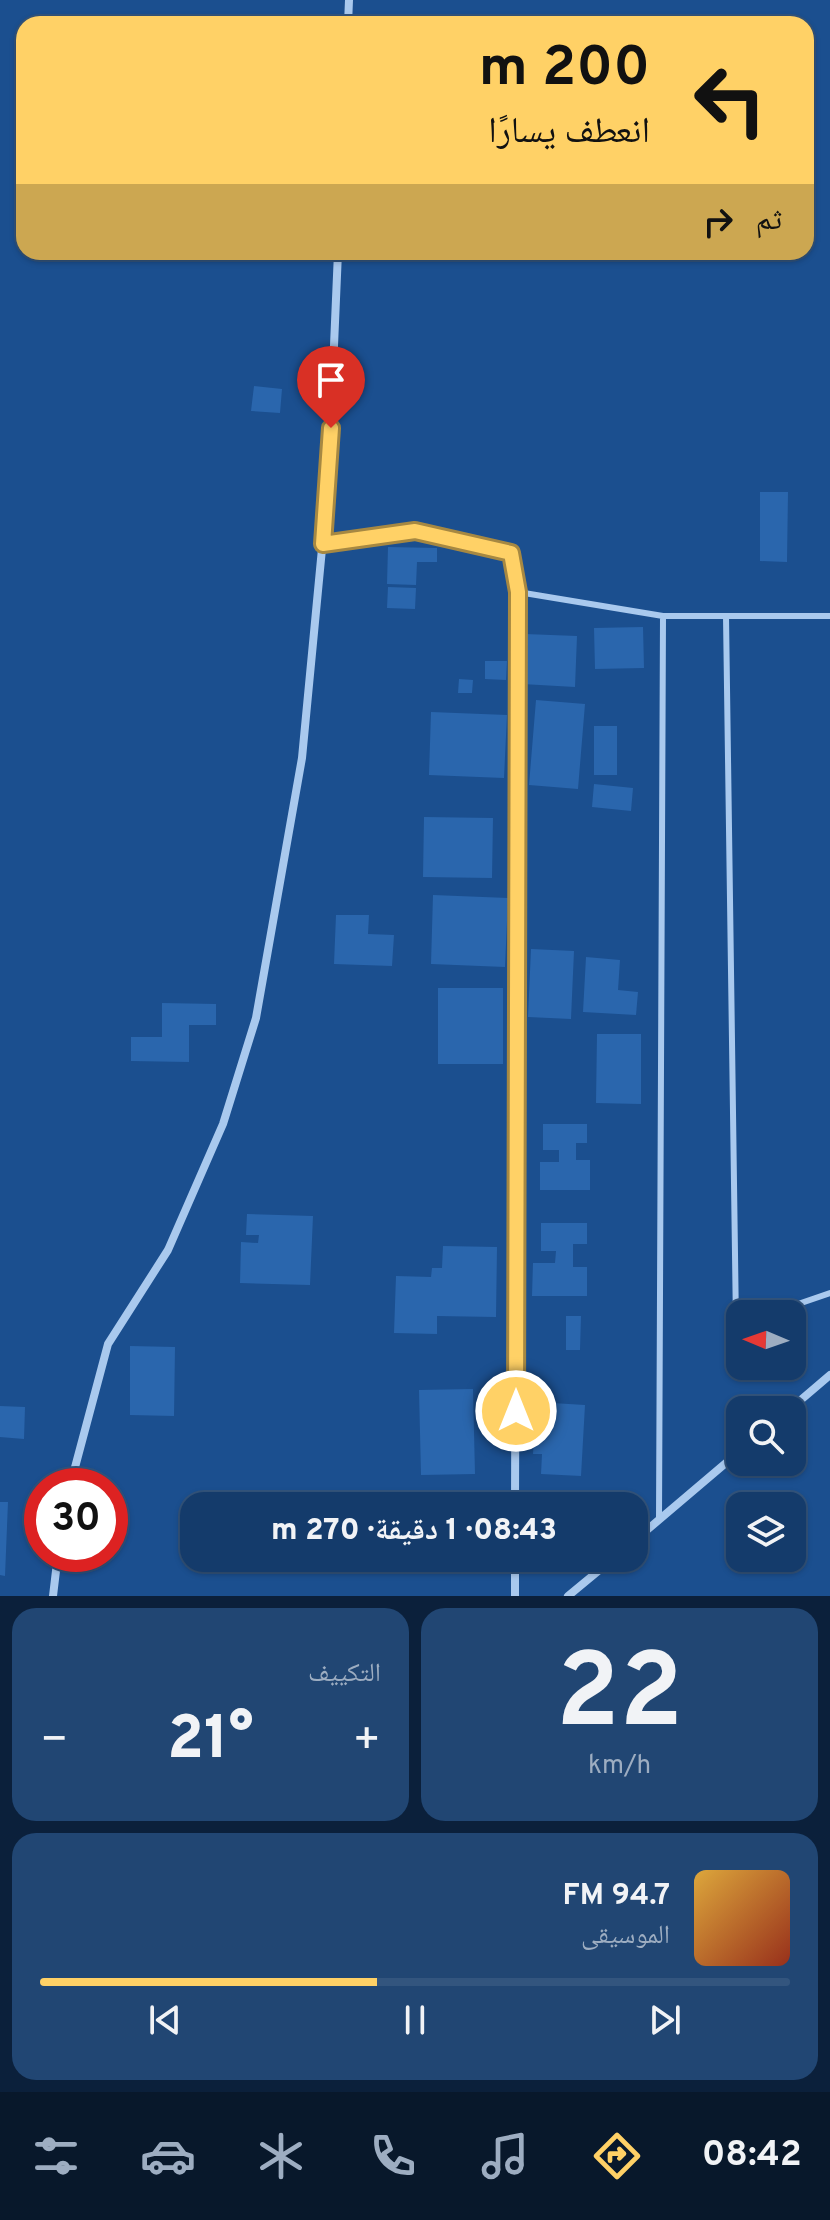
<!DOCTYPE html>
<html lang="ar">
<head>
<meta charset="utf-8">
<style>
	:root { --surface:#143b6b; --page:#214673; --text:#f1f3f6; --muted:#9dadc1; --line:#33557e; --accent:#ffd166 }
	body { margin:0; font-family:Overpass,"Noto Naskh Arabic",sans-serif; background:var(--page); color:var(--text); direction:rtl; height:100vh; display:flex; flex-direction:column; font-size:30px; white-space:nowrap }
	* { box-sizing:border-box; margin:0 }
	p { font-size:26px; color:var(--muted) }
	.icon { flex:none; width:44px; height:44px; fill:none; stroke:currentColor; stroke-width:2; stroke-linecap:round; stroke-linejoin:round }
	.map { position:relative; height:1596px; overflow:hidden; direction:ltr }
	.sheet { display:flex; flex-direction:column; gap:12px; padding:12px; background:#0b203b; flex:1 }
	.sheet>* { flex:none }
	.banner { position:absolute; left:16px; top:16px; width:798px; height:244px; border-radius:24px; box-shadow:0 2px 6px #0004,0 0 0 2px var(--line); direction:rtl; background:#ffd166; color:#111; overflow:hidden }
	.needle { width:52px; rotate:272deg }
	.controls { position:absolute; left:726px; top:1300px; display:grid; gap:16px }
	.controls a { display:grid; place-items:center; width:80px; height:80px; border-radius:16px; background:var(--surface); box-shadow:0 2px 6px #0004,0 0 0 2px var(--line); font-size:40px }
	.speed { position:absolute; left:24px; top:1468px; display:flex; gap:16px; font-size:40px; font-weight:700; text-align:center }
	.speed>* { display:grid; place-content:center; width:104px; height:104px; border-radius:50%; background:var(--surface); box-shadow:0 2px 6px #0004,0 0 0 2px var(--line); line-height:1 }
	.speed .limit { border:12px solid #d22; background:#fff; color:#111 }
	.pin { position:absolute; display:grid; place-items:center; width:68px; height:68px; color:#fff; margin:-82px -34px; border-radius:50% 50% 50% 0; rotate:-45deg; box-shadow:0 0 8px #0007 }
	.pin .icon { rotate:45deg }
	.me { position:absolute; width:88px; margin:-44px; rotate:0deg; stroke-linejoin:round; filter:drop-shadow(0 0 6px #0008) }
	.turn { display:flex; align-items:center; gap:28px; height:168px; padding:0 32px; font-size:36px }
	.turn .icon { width:104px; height:104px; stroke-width:2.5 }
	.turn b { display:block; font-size:56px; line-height:68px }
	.then { display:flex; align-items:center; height:76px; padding:0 32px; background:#0003; gap:16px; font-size:30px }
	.big { font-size:60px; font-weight:800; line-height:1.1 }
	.sheet .card { flex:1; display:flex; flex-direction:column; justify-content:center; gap:12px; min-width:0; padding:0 28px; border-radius:24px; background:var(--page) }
	.sheet .dial { align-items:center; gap:0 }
	.dial b { font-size:104px; line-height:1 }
	.song { display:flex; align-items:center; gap:24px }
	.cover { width:96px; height:96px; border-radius:12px; background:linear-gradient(135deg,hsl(40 70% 55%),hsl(10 70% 35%)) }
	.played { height:8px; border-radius:4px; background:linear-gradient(90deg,var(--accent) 45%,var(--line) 45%) }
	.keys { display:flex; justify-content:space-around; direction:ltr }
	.heat { display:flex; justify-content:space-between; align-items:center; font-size:44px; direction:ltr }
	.sheet .tiles { flex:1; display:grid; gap:12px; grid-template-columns:1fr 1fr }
	.card:last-child { grid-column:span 2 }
	.trip { position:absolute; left:180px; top:1492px; width:468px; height:80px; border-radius:24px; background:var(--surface); box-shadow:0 2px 6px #0004,0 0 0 2px var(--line); font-weight:800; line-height:80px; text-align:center; direction:rtl }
	.dock { display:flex; height:128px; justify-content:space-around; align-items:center; background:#08182b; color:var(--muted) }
	.dock .icon { width:56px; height:56px }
	.dock .on { color:var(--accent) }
	.dock b { font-size:36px; color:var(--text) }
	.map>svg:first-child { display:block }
	.building { fill:#2a66ad }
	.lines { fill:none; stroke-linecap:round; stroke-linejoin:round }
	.lane { stroke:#a9c9ee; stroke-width:6 }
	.street { stroke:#a9c9ee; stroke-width:8 }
	.route-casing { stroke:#a68842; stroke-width:20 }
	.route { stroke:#ffd166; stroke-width:14 }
</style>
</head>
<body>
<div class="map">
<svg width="830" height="1596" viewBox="0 0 830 1596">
	<rect width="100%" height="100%" fill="#1b4f8f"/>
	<path class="building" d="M227 15 268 16V24H227Z
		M254 386 282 389 280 413 251 411Z
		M760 492H788L787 562 760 561Z
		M388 547 437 548V562H417L416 585 387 584Z
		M388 587 416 588 415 609 387 608Z
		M643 627 644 668 595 669 594 628Z
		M525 634 577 636 575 687 522 684Z
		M485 661H507L506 680 485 679Z
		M459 679 473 680 472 693H458Z
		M536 700 585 704 578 789 529 785Z
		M431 712 507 715 504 778 429 775Z
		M594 726H617V775H594Z
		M594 784 633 788 631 811 592 807Z
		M424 817 493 818 492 878 423 877Z
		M433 895 508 898 505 967 431 964Z
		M336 915H369L368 934 394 935 392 966 334 964Z
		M531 949 574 951 571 1019 528 1017Z
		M586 957 620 960 618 990 638 992 636 1015 583 1012Z
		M438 988H503V1064H438Z
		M162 1003 216 1004V1025H189V1062L131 1061V1037H162Z
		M597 1034H641V1104L596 1103Z
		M543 1124H587V1143H576V1160H590V1190H540V1162H559V1150H543Z
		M247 1214 313 1216 310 1285 240 1283 241 1242 258 1243 259 1235H246Z
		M541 1223H587V1244H573V1267H587V1296H532L533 1263H555L556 1251H541Z
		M443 1246 497 1247 496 1317 437 1316V1334L394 1333 396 1276 431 1277 432 1268H442Z
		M566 1316H581L580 1350H566Z
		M130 1346 175 1347 174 1416 130 1415Z
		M473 1389 475 1474 421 1475 419 1390Z
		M536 1402 585 1405 581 1476 541 1474 542 1454H533Z
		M0 1406 25 1407 24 1439 0 1437Z
		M0 1502H8L5 1576 0 1575Z
		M545 1558H587L588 1571 546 1574Z"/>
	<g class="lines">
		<path class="lane" d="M518 592 663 616 659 1519
			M663 616H830
			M726 616 736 1325 740 1324
			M769 1314 830 1293"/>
		<path class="street" d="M348 24 349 0
			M323 544 415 531 511 553 518 592 515 1506
			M789 1410 830 1375
			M70 1486 108 1344 168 1250 223 1124 256 1018 302 758 328 486 338 252
			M634 1541 740 1451
			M53 1596 58 1554
			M515 1596V1558
			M568 1596 614 1558"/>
	</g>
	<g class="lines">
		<defs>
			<path id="route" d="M331 428 323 544 415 531 511 553 518 592 516 1411"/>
		</defs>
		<use href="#route" class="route-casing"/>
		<use href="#route" class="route"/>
	</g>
</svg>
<div class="controls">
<a><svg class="needle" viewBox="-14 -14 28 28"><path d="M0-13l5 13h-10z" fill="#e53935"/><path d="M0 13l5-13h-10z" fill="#9dadc1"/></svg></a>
<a><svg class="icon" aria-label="search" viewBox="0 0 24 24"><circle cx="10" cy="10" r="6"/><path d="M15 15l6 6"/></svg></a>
<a><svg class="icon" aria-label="layers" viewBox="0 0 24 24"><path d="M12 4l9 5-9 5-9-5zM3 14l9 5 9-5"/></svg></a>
</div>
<div class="speed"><div class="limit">30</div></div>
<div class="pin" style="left:331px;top:428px;background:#d93025"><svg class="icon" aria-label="arrive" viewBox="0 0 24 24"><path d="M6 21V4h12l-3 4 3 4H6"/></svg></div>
<svg class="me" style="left:516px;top:1411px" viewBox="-20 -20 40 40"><circle r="17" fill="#ffd166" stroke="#fff" stroke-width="3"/><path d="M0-11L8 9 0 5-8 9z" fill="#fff"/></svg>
<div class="trip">08:43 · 1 دقيقة · 270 m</div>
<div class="banner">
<div class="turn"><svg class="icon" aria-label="left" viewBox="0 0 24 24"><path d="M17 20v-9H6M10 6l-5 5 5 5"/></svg><div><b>200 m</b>انعطف يسارًا</div></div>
<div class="then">ثم<svg class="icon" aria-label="right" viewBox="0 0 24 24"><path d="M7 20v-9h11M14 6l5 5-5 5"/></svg></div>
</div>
</div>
<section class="sheet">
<div class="tiles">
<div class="card dial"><b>22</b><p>km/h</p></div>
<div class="card"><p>التكييف</p>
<div class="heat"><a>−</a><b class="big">21°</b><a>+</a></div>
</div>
<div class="card">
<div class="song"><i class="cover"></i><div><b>94.7 FM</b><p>الموسيقى</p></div></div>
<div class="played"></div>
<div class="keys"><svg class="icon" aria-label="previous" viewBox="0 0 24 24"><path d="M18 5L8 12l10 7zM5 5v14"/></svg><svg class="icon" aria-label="pause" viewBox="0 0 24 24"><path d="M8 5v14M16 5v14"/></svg><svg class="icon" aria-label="next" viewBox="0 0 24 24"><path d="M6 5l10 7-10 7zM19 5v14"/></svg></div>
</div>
</div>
</section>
<nav class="dock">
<b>08:42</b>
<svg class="icon on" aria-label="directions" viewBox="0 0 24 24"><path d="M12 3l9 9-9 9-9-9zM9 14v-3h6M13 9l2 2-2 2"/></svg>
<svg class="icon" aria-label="music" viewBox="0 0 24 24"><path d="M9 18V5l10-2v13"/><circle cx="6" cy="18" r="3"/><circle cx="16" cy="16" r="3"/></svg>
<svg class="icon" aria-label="phone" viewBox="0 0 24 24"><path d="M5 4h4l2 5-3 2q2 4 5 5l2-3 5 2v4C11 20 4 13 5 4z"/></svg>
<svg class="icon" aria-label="climate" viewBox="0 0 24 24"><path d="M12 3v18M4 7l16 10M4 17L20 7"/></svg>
<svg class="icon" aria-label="car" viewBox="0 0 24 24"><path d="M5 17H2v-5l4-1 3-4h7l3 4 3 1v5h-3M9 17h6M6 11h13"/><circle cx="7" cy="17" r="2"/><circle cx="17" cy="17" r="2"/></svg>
<svg class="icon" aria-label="filters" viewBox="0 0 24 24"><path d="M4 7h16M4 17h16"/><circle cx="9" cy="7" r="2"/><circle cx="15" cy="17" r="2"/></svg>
</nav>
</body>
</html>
